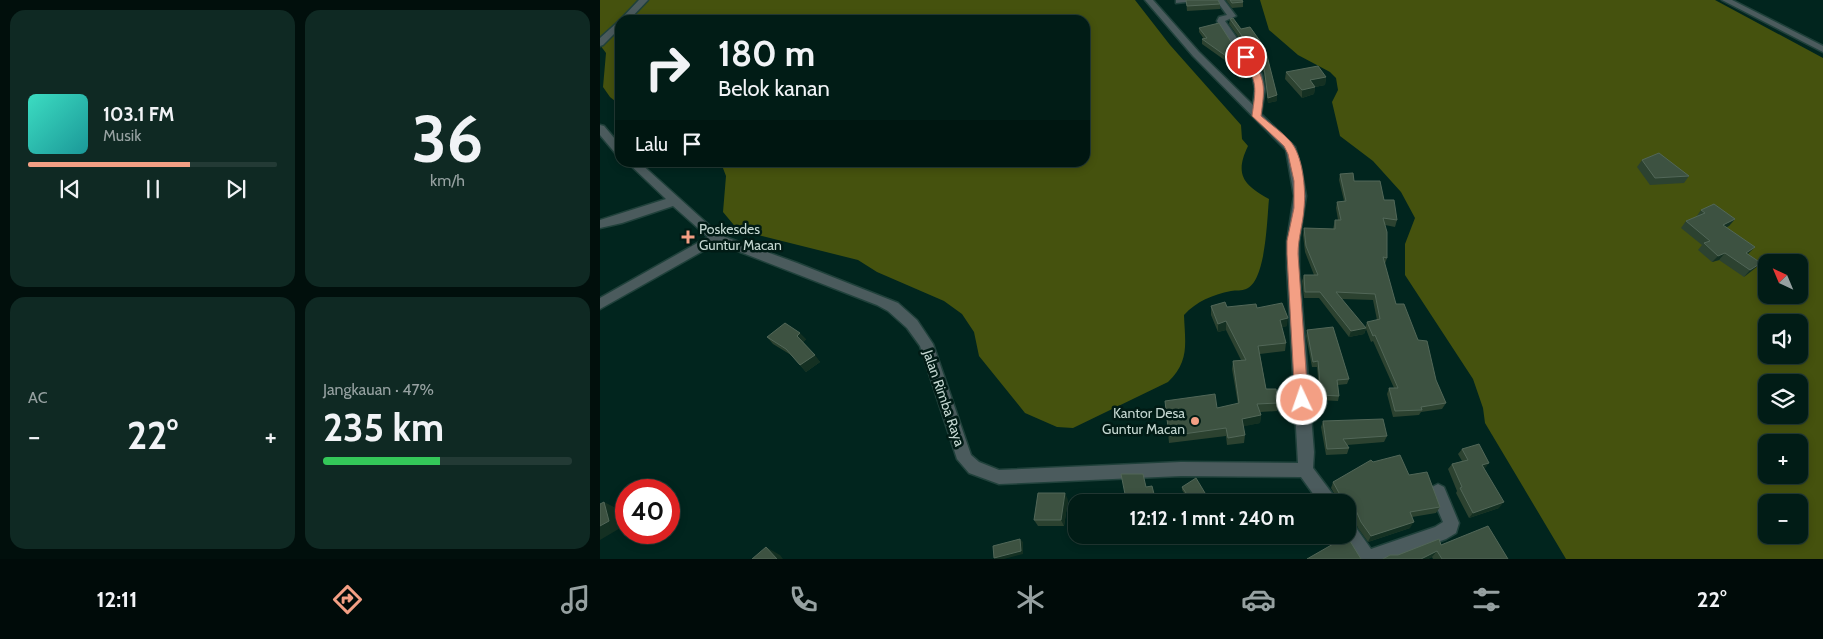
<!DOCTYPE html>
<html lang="id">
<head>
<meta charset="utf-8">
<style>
	:root { --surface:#011c16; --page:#0f2923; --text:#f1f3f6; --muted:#96a1a1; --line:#233a35; --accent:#f39f84 }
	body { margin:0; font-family:Cabin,sans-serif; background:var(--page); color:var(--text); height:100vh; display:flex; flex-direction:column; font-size:19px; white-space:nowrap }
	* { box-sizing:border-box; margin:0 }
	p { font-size:16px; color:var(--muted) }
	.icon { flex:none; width:28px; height:28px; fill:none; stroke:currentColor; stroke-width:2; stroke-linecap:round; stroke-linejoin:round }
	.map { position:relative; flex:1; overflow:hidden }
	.drawer { display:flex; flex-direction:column; gap:10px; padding:10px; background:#010f0c; width:600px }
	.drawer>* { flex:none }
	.top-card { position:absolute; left:15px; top:15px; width:475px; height:152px; border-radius:15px; box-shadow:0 2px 8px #0003,0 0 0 1px var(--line); background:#011c16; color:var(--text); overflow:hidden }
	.needle { width:32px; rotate:316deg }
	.controls { position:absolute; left:1158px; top:254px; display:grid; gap:10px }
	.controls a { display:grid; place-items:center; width:50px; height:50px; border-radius:10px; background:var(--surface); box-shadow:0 2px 8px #0003,0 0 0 1px var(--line); font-size:25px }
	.speed { position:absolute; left:15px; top:479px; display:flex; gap:10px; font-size:25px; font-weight:700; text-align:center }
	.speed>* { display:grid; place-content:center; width:65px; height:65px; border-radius:50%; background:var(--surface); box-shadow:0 2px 8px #0003,0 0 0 1px var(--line); line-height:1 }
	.speed .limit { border:8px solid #d22; background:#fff; color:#111 }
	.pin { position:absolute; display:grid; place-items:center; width:42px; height:42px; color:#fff; margin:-21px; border:2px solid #fff; border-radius:50%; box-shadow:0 1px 5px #0007 }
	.me { position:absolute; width:55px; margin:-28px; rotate:357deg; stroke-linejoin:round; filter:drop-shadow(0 0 4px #0008) }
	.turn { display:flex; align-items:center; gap:18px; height:105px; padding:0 20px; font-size:22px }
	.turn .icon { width:65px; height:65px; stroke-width:2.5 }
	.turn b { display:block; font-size:35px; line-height:42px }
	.then { display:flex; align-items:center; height:48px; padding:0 20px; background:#0003; gap:10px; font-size:19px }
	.big { font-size:38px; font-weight:700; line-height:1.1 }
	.drawer .card { flex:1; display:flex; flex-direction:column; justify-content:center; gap:8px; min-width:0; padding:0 18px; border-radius:15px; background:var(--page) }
	.drawer .dial { align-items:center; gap:0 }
	.dial b { font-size:65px; line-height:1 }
	.song { display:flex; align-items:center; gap:15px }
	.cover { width:60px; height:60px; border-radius:8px; background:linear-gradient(135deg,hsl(170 70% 55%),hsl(180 70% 35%)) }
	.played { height:5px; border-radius:2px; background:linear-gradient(90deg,var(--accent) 65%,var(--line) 65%) }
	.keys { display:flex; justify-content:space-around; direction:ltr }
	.heat { display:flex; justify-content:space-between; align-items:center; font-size:28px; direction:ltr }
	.charge { height:8px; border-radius:4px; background:linear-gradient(90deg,#34c759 47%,var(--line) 0) }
	.drawer .tiles { flex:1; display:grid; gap:10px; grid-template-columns:repeat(2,1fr) }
	.trip { position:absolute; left:468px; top:494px; width:288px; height:50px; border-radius:15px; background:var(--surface); box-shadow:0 2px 8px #0003,0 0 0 1px var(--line); font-weight:700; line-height:50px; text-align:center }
	.dock { display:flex; height:80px; justify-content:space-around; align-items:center; background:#000b09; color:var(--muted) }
	.dock .icon { width:35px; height:35px }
	.dock .active { color:var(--accent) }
	.dock b { font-size:22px; color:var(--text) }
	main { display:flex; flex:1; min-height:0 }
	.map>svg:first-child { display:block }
	.forest { fill:#45520e; fill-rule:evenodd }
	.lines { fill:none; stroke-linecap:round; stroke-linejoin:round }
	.minor-casing { stroke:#20413b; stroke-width:3 }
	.minor { fill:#4b5b5d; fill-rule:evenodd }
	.wall { fill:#2c4230; fill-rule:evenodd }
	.shaded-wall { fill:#143022 }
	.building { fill:#3d5241; stroke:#526758 }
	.route { fill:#f39f84; stroke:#9e6756 }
	.poi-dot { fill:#f39f84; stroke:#011b15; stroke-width:2 }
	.labels { text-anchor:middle; stroke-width:5; stroke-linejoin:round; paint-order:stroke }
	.poi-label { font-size:14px; fill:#c4d7d1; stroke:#011b15; text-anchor:start }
	.street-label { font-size:14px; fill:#c4d7d1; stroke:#011b15 }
</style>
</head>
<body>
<main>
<section class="drawer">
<div class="tiles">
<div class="card">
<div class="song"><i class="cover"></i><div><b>103.1 FM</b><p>Musik</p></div></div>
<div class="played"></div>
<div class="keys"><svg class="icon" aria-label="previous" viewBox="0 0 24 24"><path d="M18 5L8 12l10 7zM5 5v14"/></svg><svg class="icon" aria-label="pause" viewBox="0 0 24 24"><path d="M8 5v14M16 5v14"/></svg><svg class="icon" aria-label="next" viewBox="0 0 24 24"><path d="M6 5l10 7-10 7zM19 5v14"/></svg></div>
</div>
<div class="card dial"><b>36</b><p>km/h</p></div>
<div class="card"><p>AC</p>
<div class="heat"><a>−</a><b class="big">22°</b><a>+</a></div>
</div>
<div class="card"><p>Jangkauan · 47%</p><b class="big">235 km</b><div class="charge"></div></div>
</div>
</section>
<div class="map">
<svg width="1223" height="559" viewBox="0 0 1223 559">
	<rect width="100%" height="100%" fill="#01251e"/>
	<path class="forest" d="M0 0H535L570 45 641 125 642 139 648 146C634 175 644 185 669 199 667 219 666 282 646 289 642 291 636 290 631 291 612 295 597 301 584 315 585 343 590 361 568 382L473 428 457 427 425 413 379 356 374 332 362 314 344 301 277 272 258 260 138 230 123 212 126 176 121 163 485 162V20H20V105L10 97 3 87 6 53 0 45Z
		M660 0H1115L1223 58V559H966L885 423 883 408 873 379 805 275V244L815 218 801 192 773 161 740 136 732 102 738 90 736 78 730 72 698 55 669 30ZM1166 262H1199V295H1166ZM1166 322H1199V355H1166ZM1166 382H1199V415H1166ZM1166 442H1199V475H1166ZM1166 502H1199V535H1166Z"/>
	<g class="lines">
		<defs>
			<path id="minor" d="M39 0H48L29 20H20Z
				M545 0H553L599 52 653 105 655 89 652 74 617 21 619 17 627 15 616 0H624L636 16 625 21 662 74 665 89 661 114 695 147 701 168 706 196 699 241V268L714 452 713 468 734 496 736 502H719L701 477 581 476 399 484 369 473 357 459 320 346 307 328 288 311 277 305 117 243 0 309V298L108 237 73 206 22 223 0 228V220L66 199 27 162H39L120 235 197 263 298 303 317 320 333 344 371 455 379 462 399 470 581 462 698 463 687 268V241L694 196 686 150 593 56Z
				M576 0H590L586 2 576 3Z
				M1122 0H1132L1223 46V52Z
				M20 20V28L3 45 0 46V38Z
				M0 125 4 126 20 145V155L16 154 0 135Z
				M838 484 844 487 859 523 856 533 846 539 801 556 793 559H758L741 535H746V520L752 522 771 549 835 527 843 522 830 492 832 487Z"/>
		</defs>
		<use href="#minor" class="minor-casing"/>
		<use href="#minor" class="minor"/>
	</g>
	<path class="wall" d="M586 0 620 4V9L587 11Z
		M626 0H642L643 2V7L632 8Z
		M630 19 641 29 650 27 677 95V101L668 103 664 73 629 24Z
		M599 28 651 77 640 79 633 66 602 44V39H604L599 32Z
		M686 72 726 77 725 85 715 87 714 94 702 98 685 79Z
		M1042 160 1089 176 1084 183 1050 185 1037 167Z
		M740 174 754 181 784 200 797 220 795 227 785 225 787 258 785 264H784L796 304 818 340 846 403 842 409 821 412 819 415 793 417 787 394 789 388H794L773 341 771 342 766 329 764 334 749 337 719 298H704L702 281 704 275H714L705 252 703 235 704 228 733 229 735 220H738L736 208 737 202 744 201 739 180ZM741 299 773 300 777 320 767 322 765 328Z
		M1101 210 1135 219 1129 226 1126 227 1148 254 1161 263 1154 269 1144 277 1119 260 1112 262 1098 250 1102 245 1081 228 1086 221 1096 217Z
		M611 306 657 308 687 326 682 327 686 343 685 351 660 354 666 389 678 403 677 411 660 412 661 415 660 423 643 426 645 435 644 443 627 445 626 436 569 443 565 401 617 408 638 404 632 369 633 361 641 360 626 330 618 332 611 315Z
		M707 330 749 379 747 384 738 385 739 396 738 401 720 400 717 367H712L706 336Z
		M167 337 206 339 203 342 220 362 206 372 191 355 173 344Z
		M723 421 787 436 784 442 747 445 749 448 747 454 726 455 721 427Z
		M862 449 889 463 884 469 899 508 869 518 856 493 857 491 848 469 852 464 862 461 858 454Z
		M773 462 809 475 840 507 836 513 812 517 810 528 768 542 758 528 751 512 746 515V502H739L731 488 733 482Z
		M582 487 608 501 606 502H590L582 490Z
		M468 500 464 526H438L434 520Z
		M841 545 908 559H833L832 557 828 559H783Z"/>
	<path class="shaded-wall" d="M651 73V77L640 79V75Z
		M726 77 725 85 709 88 710 80Z
		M715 87 714 94 702 98V90Z
		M677 95V101L668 103V98Z
		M1135 219 1129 226 1117 232 1123 225Z
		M1155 247 1148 254 1146 253Z
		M1125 253 1119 260 1112 262 1118 256Z
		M1161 263 1154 269 1144 277 1150 270Z
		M688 318 687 326 679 328 680 320Z
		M626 321V330L618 332V324Z
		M766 328 764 334 749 337 751 331Z
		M200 333 206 339 203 342 197 336Z
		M215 355 220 362 206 372 200 365Z
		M661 415 660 423 641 427 642 419Z
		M889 463 885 468 877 471 882 465Z
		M465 493 468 500 464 526 461 520Z
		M608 498V501L606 502H600Z
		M4 502 16 508 22 527 0 540V526Z
		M904 502 899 508 869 518 873 513Z
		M754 506 751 512 746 515 748 509Z
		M814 522 810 528 768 542 771 536Z
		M529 535H538L530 538Z
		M420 539 423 542V554L404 559H395L394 558Z
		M166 547 180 555 183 559H177Z
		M837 551 832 557 828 559H821Z"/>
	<path class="building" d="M586 0H618L620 4 587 6Z
		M630 0H642L643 2 632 3Z
		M633 18 641 29 650 27 665 48 677 95 668 98 664 67 630 19Z
		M619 23 651 73 640 75 633 61 602 39 607 38 599 28Z
		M718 66 726 77 710 80 715 87 702 90 686 72Z
		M1059 153 1089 176 1055 178 1042 160Z
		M753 173 754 181H780L784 200H794L797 220 783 218 787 232V258L783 257 796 304H804L818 340 827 341 836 380 846 403 821 407 822 410 795 411 789 388H798L775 335 773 336 767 322 780 319 775 294 736 292 766 328 751 331 720 292H705L704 275H718L706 246 704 228 735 229V220H741L737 202 746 201 740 174Z
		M1114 204 1135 219 1123 225 1155 247 1146 253 1161 263 1150 270 1125 253 1118 256 1104 243 1110 241 1086 221 1105 213 1101 210Z
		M625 302 627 307 656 304 657 308 682 303 688 318 680 320 686 343 658 346 666 389H676L678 403 657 404 661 415 642 419 645 435 628 438 626 428 569 436 565 401 615 394 617 408 639 403 633 361 646 360 626 321 618 324 611 306Z
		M185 323 200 333 197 336 215 355 200 365 186 349 167 337Z
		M733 327 749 379 737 380 739 396 721 395 718 361 713 362 707 330Z
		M783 419 787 436 743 439 749 448 727 449 723 421Z
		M879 444 889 463 882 465 904 502 873 513 860 488 862 487 852 464 868 460 862 449Z
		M800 455 809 475 827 472 840 507 810 512 814 522 771 536 761 522 754 506 748 509 746 506V502H744L733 482 771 460 773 462Z
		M521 474H543L546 487 552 486 556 502H521L520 495 525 494Z
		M596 478 608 498 600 502H592L582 487Z
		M438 493H465L461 520H434Z
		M4 502 9 521 0 526V504Z
		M888 526 908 559H842L837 551 821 559H783L790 555H798L839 539 841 545Z
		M747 536 761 559H707Z
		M420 539 421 551 394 558 393 546Z
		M166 547 177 559H152Z"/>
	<path class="route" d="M643 55H649C666 80 665 86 661 116 670 124 682 132 690 141 703 155 706 190 704 208 703 224 698 238 698 254L708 400 706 405 702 406 697 405 695 400 687 254V241L694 208V181L688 154 684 146 652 116C656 87 658 83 642 57Z"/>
	<g class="poi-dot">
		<path d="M85.5 229.5h5v5h5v5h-5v5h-5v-5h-5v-5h5z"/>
		<circle cx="595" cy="421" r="5"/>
	</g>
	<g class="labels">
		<g class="poi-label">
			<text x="99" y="234">Poskesdes<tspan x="99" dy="16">Guntur Macan</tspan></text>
			<text x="585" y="418" text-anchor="end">Kantor Desa<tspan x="585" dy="16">Guntur Macan</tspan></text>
		</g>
		<g class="street-label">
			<text transform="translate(344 398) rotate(71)" y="5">Jalan Rimba Raya</text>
		</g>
	</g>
</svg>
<div class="controls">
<a><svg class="needle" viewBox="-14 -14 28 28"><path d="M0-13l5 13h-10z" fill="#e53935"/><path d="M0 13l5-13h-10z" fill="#96a1a1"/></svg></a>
<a><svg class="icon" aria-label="sound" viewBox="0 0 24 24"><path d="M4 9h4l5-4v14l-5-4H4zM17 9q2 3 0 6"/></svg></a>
<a><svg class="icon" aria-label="layers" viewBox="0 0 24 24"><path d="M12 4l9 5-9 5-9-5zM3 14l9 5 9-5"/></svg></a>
<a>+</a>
<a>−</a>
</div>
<div class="speed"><div class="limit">40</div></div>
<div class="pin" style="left:646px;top:57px;background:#d93025"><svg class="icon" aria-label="arrive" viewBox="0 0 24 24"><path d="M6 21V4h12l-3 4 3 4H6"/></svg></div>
<svg class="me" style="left:702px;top:400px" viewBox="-20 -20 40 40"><circle r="17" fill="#f39f84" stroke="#fff" stroke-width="3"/><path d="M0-11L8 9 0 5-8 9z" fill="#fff"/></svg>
<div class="trip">12:12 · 1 mnt · 240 m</div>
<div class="top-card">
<div class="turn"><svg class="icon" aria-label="right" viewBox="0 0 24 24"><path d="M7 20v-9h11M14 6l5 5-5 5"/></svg><div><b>180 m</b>Belok kanan</div></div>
<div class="then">Lalu<svg class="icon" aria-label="arrive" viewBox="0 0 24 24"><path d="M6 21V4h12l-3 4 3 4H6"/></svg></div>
</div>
</div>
</main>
<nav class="dock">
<b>12:11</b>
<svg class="icon active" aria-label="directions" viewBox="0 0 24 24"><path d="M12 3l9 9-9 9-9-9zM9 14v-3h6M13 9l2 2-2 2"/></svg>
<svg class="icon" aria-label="music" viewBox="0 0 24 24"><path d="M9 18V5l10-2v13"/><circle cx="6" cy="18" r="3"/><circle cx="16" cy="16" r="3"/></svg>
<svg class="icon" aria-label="phone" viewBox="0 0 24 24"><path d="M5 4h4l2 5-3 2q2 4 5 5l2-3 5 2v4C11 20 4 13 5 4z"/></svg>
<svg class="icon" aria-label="climate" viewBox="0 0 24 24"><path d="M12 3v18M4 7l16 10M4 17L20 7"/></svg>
<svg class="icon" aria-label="car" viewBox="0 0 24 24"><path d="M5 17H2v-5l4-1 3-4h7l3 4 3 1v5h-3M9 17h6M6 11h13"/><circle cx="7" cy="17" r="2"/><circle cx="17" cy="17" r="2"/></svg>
<svg class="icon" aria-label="filters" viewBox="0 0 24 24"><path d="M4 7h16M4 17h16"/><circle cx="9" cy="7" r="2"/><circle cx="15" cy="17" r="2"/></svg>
<b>22°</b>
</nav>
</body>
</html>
